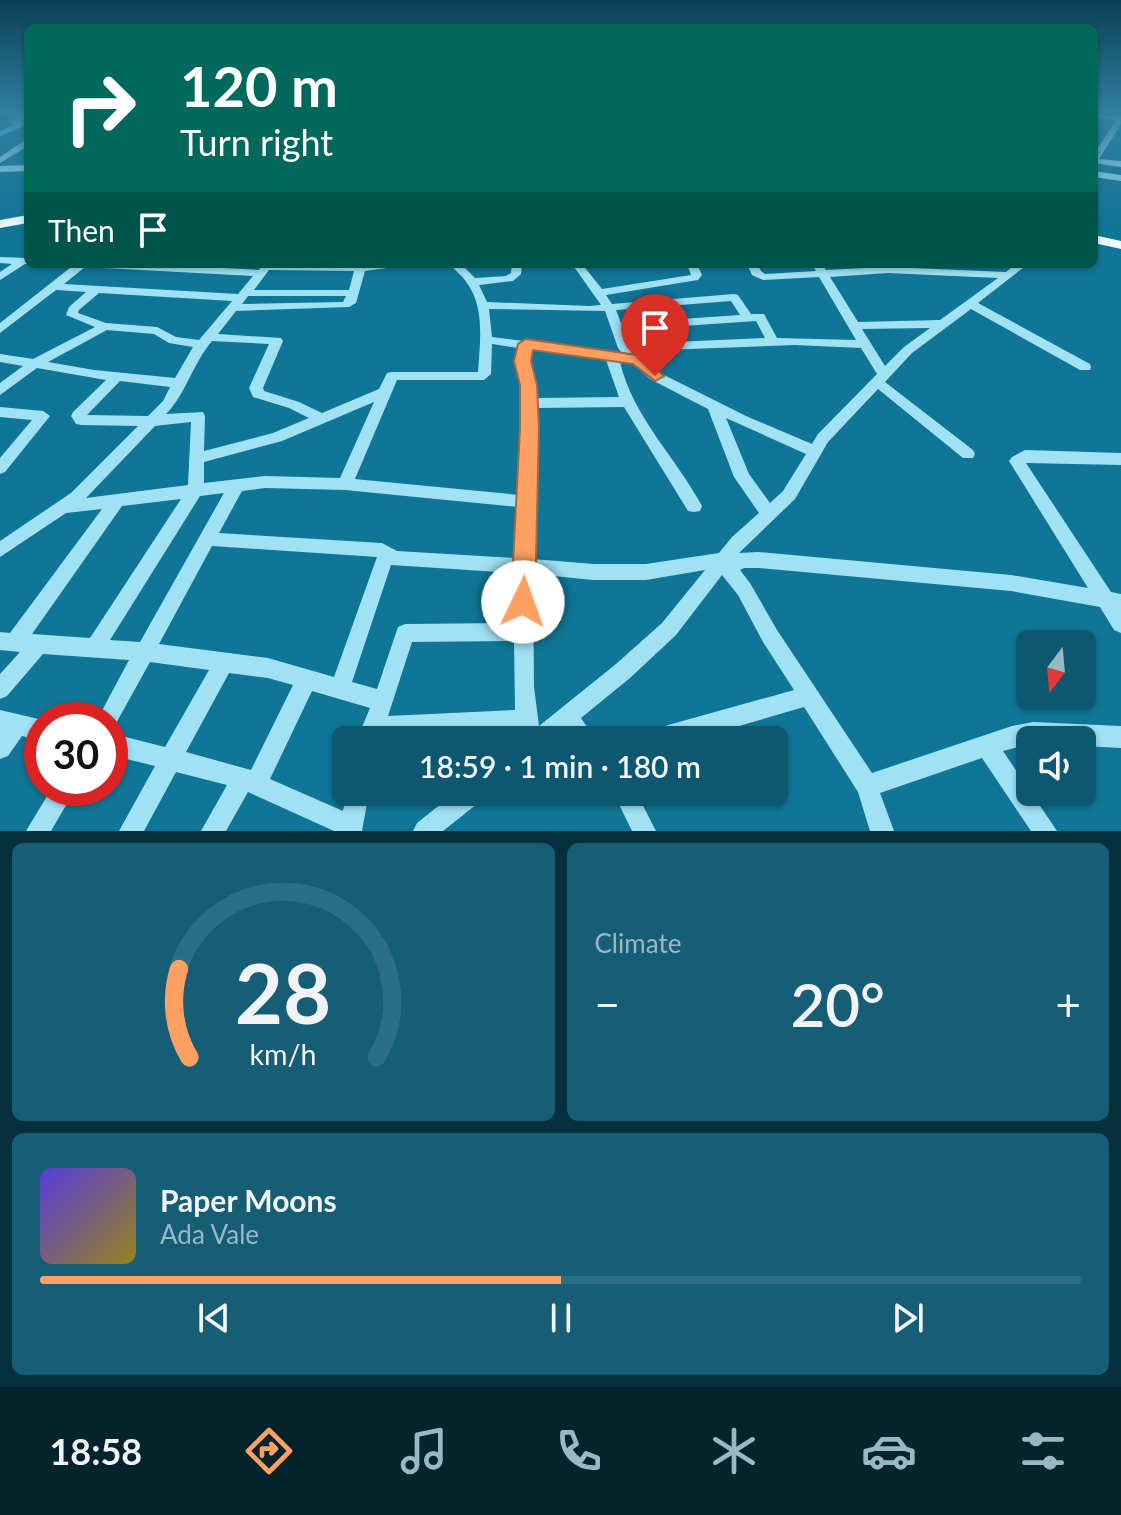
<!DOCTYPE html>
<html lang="en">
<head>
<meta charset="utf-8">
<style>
	:root { --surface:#0c5871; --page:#155e76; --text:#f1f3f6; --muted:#9ab8c3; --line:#2c6e84; --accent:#ffa063 }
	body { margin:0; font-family:Lato,sans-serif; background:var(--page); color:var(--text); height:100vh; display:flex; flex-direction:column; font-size:30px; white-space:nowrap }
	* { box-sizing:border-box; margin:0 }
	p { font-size:26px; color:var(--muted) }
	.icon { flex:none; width:44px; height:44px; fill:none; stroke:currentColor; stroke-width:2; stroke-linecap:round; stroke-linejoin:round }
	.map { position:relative; height:831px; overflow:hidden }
	.sheet { display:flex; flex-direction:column; gap:12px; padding:12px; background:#07303e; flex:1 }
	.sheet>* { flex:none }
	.banner { position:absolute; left:24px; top:24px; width:1074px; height:244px; border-radius:12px; box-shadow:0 2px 6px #0004; background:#00695c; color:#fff; overflow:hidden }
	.needle { width:52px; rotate:196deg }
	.tools { position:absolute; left:1016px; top:630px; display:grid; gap:16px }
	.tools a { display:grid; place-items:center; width:80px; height:80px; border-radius:12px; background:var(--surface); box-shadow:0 2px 6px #0004; font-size:40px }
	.speed { position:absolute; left:24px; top:702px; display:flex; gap:16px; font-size:40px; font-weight:700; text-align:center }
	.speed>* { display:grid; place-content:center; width:104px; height:104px; border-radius:50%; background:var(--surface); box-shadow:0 2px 6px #0004; line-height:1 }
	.speed .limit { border:12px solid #d22; background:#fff; color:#111 }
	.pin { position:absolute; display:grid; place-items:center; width:68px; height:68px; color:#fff; margin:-82px -34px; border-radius:50% 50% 50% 0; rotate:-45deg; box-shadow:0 0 8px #0007 }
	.pin .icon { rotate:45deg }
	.me { position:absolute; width:88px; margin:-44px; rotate:3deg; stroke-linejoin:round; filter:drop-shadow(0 0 6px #0008) }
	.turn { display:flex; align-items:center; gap:28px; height:168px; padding:0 24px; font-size:36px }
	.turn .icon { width:104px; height:104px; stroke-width:2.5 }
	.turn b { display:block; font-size:56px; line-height:68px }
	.then { display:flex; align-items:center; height:76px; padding:0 24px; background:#0003; gap:16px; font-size:30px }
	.big { font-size:60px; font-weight:600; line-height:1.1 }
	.sheet .widget { flex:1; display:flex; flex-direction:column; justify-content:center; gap:12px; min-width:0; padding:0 28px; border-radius:12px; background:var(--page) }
	.sheet .dial { align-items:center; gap:0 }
	.dial svg { height:208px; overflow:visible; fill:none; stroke:var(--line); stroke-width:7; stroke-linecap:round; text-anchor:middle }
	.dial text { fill:var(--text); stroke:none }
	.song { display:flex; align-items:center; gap:24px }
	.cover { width:96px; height:96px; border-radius:12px; background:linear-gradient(135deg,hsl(250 70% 55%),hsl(50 70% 35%)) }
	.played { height:8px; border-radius:4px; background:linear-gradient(90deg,var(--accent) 50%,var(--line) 50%) }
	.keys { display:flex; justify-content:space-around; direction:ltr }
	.heat { display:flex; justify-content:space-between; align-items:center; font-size:44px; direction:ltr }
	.sheet .tiles { flex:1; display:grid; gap:12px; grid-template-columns:1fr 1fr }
	.widget:last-child { grid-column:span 2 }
	.trip { position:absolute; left:332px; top:726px; width:456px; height:80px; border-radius:12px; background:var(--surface); box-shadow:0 2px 6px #0004; font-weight:600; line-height:80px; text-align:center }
	.menu { display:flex; height:128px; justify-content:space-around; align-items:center; background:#05232d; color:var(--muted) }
	.menu .icon { width:56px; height:56px }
	.menu .active { color:var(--accent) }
	.menu b { font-size:36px; color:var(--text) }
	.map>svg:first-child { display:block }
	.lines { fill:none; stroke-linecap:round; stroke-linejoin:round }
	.minor { fill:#a0e1f4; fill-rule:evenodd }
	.major { fill:#edfaff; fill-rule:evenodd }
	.route { fill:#ffa063; stroke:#a66840; stroke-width:2 }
</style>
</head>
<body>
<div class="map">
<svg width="1121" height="831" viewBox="0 0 1121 831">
	<rect width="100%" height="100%" fill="#107697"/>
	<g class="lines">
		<path class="minor" d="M0 112H28V117L21 122H24V126L0 136V131L13 125 11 121 21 115H0Z
			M1094 114 1121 116V124L1099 159 1121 161V167L1094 163V154L1116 120 1094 118Z
			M25 140H28V146L0 163V157Z
			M28 165V171L0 172V166Z
			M1094 171 1121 175V181L1094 177Z
			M0 257 28 258 29 264H25L0 280V272L12 264 0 263Z
			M75 264H144L259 270 263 264H399L394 267 365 271 356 303 349 307 236 311 218 334 281 338 283 341 263 388 264 391 299 402 322 413 379 389 387 373 392 372H478C480 342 485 308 467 283 463 276 455 271 450 264H461L475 278 506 276 511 273 512 264H522L521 274 513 281 479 285 487 302 589 306 601 305 572 264H582L602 289 691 275 687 264H697L702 275 698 280 606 295 612 304 734 294 738 295 751 314H764L777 338 856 340 819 277 763 280 752 275 747 264H757L761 271 765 274 816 271 813 266 814 264H822L826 270 888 267 1006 272 1016 264H1028L978 303 1090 364 1091 367 1090 370H1080L971 309 912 353 885 382 973 450 975 454 973 458H963L878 389 828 442 795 499 739 553 758 552 1011 575 1088 588 1009 461 1012 457 1025 450 1121 453V465L1026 463 1111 592 1121 594V633L1114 630 1100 607 1011 591 758 568H744L740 570 750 583 777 630 872 773 1012 726 1033 722 1121 726V748L1082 746V740H1030V744L1003 751 1057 831H1031L982 758 880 793 894 831H870L858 792 804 707 691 740H643L646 732 654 729 794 690 763 642 738 595 722 575 676 635 630 678 581 718 596 740H572L565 731 555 740H522L519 731 359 740 362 727 370 708 312 691 270 779 343 811 347 792H369L362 831H334L248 792 226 831H201L227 785 176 772 144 831H119L155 766 110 755V733L165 747 209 670 150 662 114 727 110 729V720H97L129 660 43 654 7 696 0 699V674L20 652 0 650V632L10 633 102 509 66 513 0 557V541L71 493 138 426 81 425 76 424 71 416 73 412 106 380 37 368 0 395V383L23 366 0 362V354L33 359 95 327 66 315 69 307 86 292 56 290 0 333V323ZM85 267 253 276 238 294 64 284ZM269 270 354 271 349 290H254ZM888 273 998 278 940 320 858 322 830 277ZM99 293 232 301 199 340 176 337 157 327 106 323 78 313 79 310ZM248 296H346L343 302 242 304ZM731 301 740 315 621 323 616 310ZM489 309 605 311 618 348 623 354 492 337ZM756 321 765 338 629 344 624 330ZM930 328 904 347 885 366 862 329ZM107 330 154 334 169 343 193 347 175 378 94 370 48 362ZM212 341 269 344 249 388 253 397 289 408 309 418 273 433 204 451 205 416 203 412 166 414C186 394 193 363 212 341ZM492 344 518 348 516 353 523 403 519 495 355 479 397 380H484L491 374ZM795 345 861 348 877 374 818 434 812 444 746 416 660 373 635 351ZM530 350 606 360 619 397 536 398 528 353ZM628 359 650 379 708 409 734 477 759 513 732 537 719 553 646 564H593L533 559 537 408 624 407 688 511 694 512 700 511 702 506C675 456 633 417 620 362ZM120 381 170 387 163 401 148 416 87 415ZM374 402 340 478 265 476 204 483V462L282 441ZM726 418 806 454 783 491 770 503 749 474ZM191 422 188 485 86 498 155 426ZM265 488 345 490 518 507 516 558 397 551 382 543 219 533 242 491ZM224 493 140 642 110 640 200 496ZM181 499 90 638 32 634 122 506ZM212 546 377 557 334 677 268 658 159 644ZM391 565 515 573 514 623 405 624 398 627 377 689 352 682ZM705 570 662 623 616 664 539 726 534 687 533 574 593 580H646ZM514 641 515 710 388 716 412 642ZM229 673 268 678 293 685 251 770 186 752Z
			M0 407 43 411 50 416 5 472 0 474V458L32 420 0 417Z
			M0 710 43 720 42 741 22 736 8 756 0 759Z
			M52 788H76L51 831H26Z
			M456 792H485L482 800 443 831H413L417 823Z
			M613 792H636L656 831H632Z"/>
		<path class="major" d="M28 215V223L0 228V220Z
			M1094 235 1121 241V249L1094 243Z"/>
	</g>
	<linearGradient id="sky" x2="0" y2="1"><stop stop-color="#094153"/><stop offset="0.49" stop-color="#317fa1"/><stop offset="1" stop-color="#317fa1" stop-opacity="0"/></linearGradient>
	<rect width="1121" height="229" fill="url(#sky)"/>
	<path class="route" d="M526 339 644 356 664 376 655 381 633 364 533 350 531 361 537 385 539 428 535 602 532 610 523 613 515 610 511 602 520 428V385L514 361 518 344Z"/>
</svg>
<div class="tools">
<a><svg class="needle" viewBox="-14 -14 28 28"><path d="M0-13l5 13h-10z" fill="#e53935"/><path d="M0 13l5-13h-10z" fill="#9ab8c3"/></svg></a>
<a><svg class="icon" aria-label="sound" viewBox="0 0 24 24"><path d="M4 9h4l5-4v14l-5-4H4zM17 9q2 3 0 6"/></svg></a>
</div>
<div class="speed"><div class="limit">30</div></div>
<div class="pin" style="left:655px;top:376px;background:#d93025"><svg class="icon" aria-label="arrive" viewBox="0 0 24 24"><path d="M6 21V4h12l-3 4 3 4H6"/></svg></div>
<svg class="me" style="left:523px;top:602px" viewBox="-20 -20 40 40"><circle r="19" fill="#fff"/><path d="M0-13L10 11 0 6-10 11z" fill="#ffa063"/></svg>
<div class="trip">18:59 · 1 min · 180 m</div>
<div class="banner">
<div class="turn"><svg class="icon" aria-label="right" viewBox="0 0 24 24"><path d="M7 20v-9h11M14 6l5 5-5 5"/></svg><div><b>120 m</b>Turn right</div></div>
<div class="then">Then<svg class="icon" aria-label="arrive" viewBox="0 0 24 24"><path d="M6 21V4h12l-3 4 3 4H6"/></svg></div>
</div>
</div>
<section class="sheet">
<div class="tiles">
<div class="widget dial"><svg viewBox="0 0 100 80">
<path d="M14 69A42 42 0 1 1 86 69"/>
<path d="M14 69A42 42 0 0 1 10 35" stroke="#ffa063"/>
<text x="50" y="56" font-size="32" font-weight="700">28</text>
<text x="50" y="72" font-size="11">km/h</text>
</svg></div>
<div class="widget"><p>Climate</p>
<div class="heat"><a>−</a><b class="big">20°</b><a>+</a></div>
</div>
<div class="widget">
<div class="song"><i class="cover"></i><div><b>Paper Moons</b><p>Ada Vale</p></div></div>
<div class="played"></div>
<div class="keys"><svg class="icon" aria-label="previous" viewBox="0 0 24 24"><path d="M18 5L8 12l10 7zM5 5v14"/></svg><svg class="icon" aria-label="pause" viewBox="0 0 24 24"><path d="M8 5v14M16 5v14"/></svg><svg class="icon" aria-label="next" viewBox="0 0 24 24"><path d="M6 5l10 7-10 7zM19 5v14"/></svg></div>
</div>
</div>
</section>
<nav class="menu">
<b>18:58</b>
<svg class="icon active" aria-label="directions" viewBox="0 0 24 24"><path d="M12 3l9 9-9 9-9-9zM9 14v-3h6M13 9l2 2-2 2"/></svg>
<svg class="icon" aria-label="music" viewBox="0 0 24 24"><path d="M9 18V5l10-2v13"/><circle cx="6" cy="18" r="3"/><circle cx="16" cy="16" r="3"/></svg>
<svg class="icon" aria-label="phone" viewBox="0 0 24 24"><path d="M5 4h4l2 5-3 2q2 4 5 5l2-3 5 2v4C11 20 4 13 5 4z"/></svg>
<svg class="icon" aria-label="climate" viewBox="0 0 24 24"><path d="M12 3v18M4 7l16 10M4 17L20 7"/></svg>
<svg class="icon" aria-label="car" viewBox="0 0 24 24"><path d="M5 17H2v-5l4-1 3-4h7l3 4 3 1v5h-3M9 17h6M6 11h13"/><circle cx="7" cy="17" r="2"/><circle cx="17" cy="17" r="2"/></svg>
<svg class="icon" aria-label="filters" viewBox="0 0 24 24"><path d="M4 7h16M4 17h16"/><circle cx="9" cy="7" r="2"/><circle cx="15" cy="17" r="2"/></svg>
</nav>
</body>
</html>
